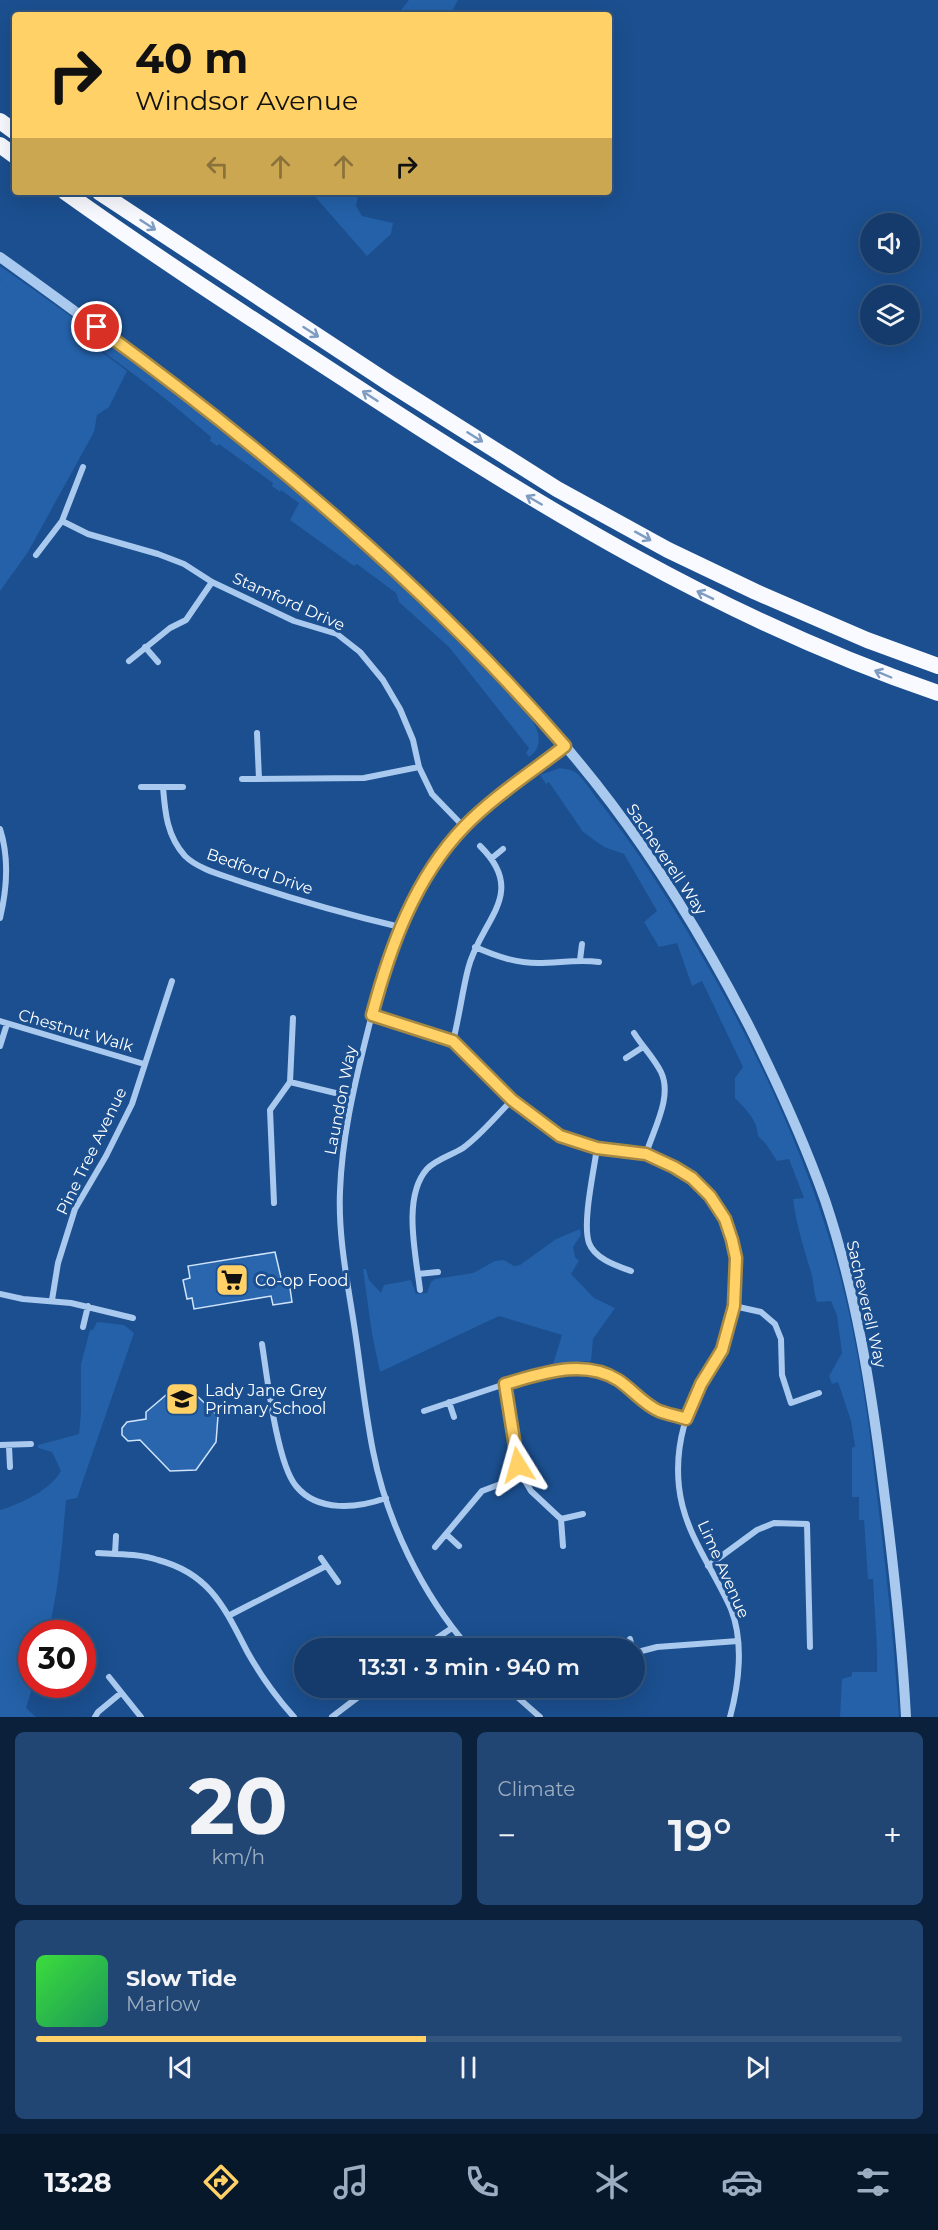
<!DOCTYPE html>
<html lang="en">
<head>
<meta charset="utf-8">
<style>
	:root { --surface:#143b6b; --page:#214673; --text:#f1f3f6; --muted:#9dadc1; --line:#33557e; --accent:#ffd166 }
	body { margin:0; font-family:Montserrat,sans-serif; background:var(--page); color:var(--text); height:100vh; display:flex; flex-direction:column; font-size:22px; white-space:nowrap }
	* { box-sizing:border-box; margin:0 }
	p { font-size:20px; color:var(--muted) }
	.icon { flex:none; width:33px; height:33px; fill:none; stroke:currentColor; stroke-width:2; stroke-linecap:round; stroke-linejoin:round }
	.map { position:relative; height:1717px; overflow:hidden }
	.drawer { display:flex; flex-direction:column; gap:15px; padding:15px; background:#0b203b; flex:1 }
	.drawer>* { flex:none }
	.guide { position:absolute; left:12px; top:12px; width:600px; height:183px; border-radius:6px; box-shadow:0 6px 24px #0002,0 0 0 2px var(--line); background:#ffd166; color:#111; overflow:hidden }
	.buttons { position:absolute; left:860px; top:213px; display:grid; gap:12px }
	.buttons a { display:grid; place-items:center; width:60px; height:60px; border-radius:50%; background:var(--surface); box-shadow:0 6px 24px #0002,0 0 0 2px var(--line); font-size:30px }
	.speed { position:absolute; left:18px; top:1620px; display:flex; gap:12px; font-size:30px; font-weight:700; text-align:center }
	.speed>* { display:grid; place-content:center; width:78px; height:78px; border-radius:50%; background:var(--surface); box-shadow:0 6px 24px #0002,0 0 0 2px var(--line); line-height:1 }
	.speed .limit { border:9px solid #d22; background:#fff; color:#111 }
	.pin { position:absolute; display:grid; place-items:center; width:51px; height:51px; color:#fff; margin:-26px; border:3px solid #fff; border-radius:50%; box-shadow:0 2px 6px #0007 }
	.me { position:absolute; width:66px; margin:-33px; rotate:352deg; stroke-linejoin:round; filter:drop-shadow(0 0 4px #0008) }
	.turn { display:flex; align-items:center; gap:21px; height:126px; padding:0 24px; font-size:27px }
	.turn .icon { width:78px; height:78px; stroke-width:2.5 }
	.turn b { display:block; font-size:42px; line-height:51px }
	.lanes { display:flex; align-items:center; height:57px; padding:0 24px; background:#0003; justify-content:center; gap:30px; direction:ltr }
	.lanes .off { opacity:.35 }
	.big { font-size:45px; font-weight:600; line-height:1.1 }
	.drawer .tile { flex:1; display:flex; flex-direction:column; justify-content:center; gap:9px; min-width:0; padding:0 21px; border-radius:9px; background:var(--page) }
	.drawer .dial { align-items:center; gap:0 }
	.dial b { font-size:78px; line-height:1 }
	.song { display:flex; align-items:center; gap:18px }
	.cover { width:72px; height:72px; border-radius:9px; background:linear-gradient(135deg,hsl(120 70% 55%),hsl(150 70% 35%)) }
	.played { height:6px; border-radius:3px; background:linear-gradient(90deg,var(--accent) 45%,var(--line) 45%) }
	.keys { display:flex; justify-content:space-around; direction:ltr }
	.heat { display:flex; justify-content:space-between; align-items:center; font-size:33px; direction:ltr }
	.drawer .tiles { flex:1; display:grid; gap:15px; grid-template-columns:1fr 1fr }
	.tile:last-child { grid-column:span 2 }
	.trip { position:absolute; left:294px; top:1638px; width:351px; height:60px; border-radius:30px; background:var(--surface); box-shadow:0 6px 24px #0002,0 0 0 2px var(--line); font-weight:600; line-height:60px; text-align:center }
	.dock { display:flex; height:96px; justify-content:space-around; align-items:center; background:#08182b; color:var(--muted) }
	.dock .icon { width:42px; height:42px }
	.dock .current { color:var(--accent) }
	.dock b { font-size:27px; color:var(--text) }
	.map>svg:first-child { display:block }
	.green { fill:#2461a8 }
	.building { fill:#2a66ad; stroke:#cfe3fa; stroke-width:1.5 }
	.lines { fill:none; stroke-linecap:round; stroke-linejoin:round }
	.minor { stroke:#a9c9ee; stroke-width:6 }
	.tertiary { stroke:#a9c9ee; stroke-width:10 }
	.trunk { stroke:#f8faff; stroke-width:16 }
	.oneway { stroke:#7e9cc1 }
	.route-casing { stroke:#a68842; stroke-width:15 }
	.route { stroke:#ffd166; stroke-width:10 }
	.labels { text-anchor:middle; stroke-width:6; stroke-linejoin:round; paint-order:stroke }
	.street-label { font-size:16px; fill:#fff; stroke:#1b4f8f }
	.poi-label { font-size:16px; fill:#fff; stroke:#1b4f8f; text-anchor:start }
</style>
</head>
<body>
<div class="map">
<svg width="938" height="1717" viewBox="0 0 938 1717">
	<rect width="100%" height="100%" fill="#1b4f8f"/>
	<path class="green" d="M409 0H458L450 15H397Z
		M311 192H359L356 206 362 216 393 223 391 234 367 256Z
		M0 266C191 399 376 547 532 720 540 733 543 747 529 757L526 753 529 748 449 647 399 602 396 593 357 564 354 566 290 520 299 503 281 490 280 492 272 486 273 483 219 444 217 446 210 441 211 437C165 397 118 361 68 327L127 371 109 407 97 415 94 432 28 552 0 591V280L2 281 0 279Z
		M560 768C565 769 570 769 575 772 584 779 591 791 598 800 616 823 634 847 650 872 727 990 794 1118 834 1254 857 1333 868 1414 877 1495 886 1569 894 1642 899 1717H840L842 1679 852 1676V1672H877C878 1641 874 1610 873 1579H868L864 1520H859V1497H852V1448L855 1446 851 1421 838 1382 832 1384 829 1376 842 1353 837 1316 831 1301 817 1302C813 1291 814 1279 810 1269 803 1246 796 1223 793 1199L804 1198 789 1159 777 1161 766 1144 758 1136C757 1119 746 1110 735 1098V1078L743 1067 702 981 692 986 677 943 659 947 644 922 657 911 624 854 604 847 583 832 549 782 546 784 540 775Z
		M580 1229 581 1235 573 1247 575 1257 579 1261 571 1274 594 1298 615 1308 593 1339 591 1361 553 1364 562 1335 499 1316 380 1372 372 1334 363 1269H366L369 1280 381 1293 384 1285 411 1280 416 1294 427 1293 431 1282 435 1279 473 1273 495 1261 504 1260 514 1266 520 1265 556 1239Z
		M97 1322 124 1325 134 1333 77 1498 66 1500C62 1546 59 1589 48 1633L32 1634 33 1685 26 1708 36 1717H0V1510C22 1503 49 1491 61 1471L52 1452 38 1448V1445L79 1434 81 1412V1364L90 1330H93Z"/>
	<path class="building" d="M275 1252 282 1282 289 1281 292 1302 273 1305 271 1296 194 1309 192 1298 187 1299 183 1280 190 1278 188 1266Z
		M179 1389V1394H195L218 1416 216 1442 196 1470 170 1471 140 1440 128 1441 122 1435V1428L127 1422 146 1419V1412L172 1390Z"/>
	<g class="lines">
		<path class="minor" d="M62 521 88 534 158 554 184 564 212 582 294 621 337 634 360 652 383 680 400 709 413 740 419 767 432 794 464 827
			M36 555 62 521 83 467
			M145 647 158 662
			M129 661 170 628 186 620 212 582
			M257 733 259 779
			M242 779 364 778 419 767
			M141 787H183
			M163 787C165 813 167 836 185 856 198 869 222 875 239 881 292 899 345 914 400 927
			M0 829C9 857 7 889 0 918
			M492 858 503 849
			M475 947C496 956 515 963 538 963 559 963 578 959 599 962
			M580 960 582 944
			M372 1015C394 1021 435 1029 453 1041 462 1047 469 1058 477 1065 502 1091 528 1118 560 1135 597 1156 642 1146 678 1169 731 1202 744 1259 731 1318 729 1329 727 1341 722 1350 717 1362 708 1372 702 1383 684 1415 675 1450 679 1487 684 1533 713 1568 731 1609 744 1642 739 1684 730 1717
			M0 1021 144 1064
			M634 1033C642 1046 654 1058 661 1072 673 1097 653 1130 646 1154
			M453 1041C459 1018 462 993 468 969 480 920 529 894 480 846
			M0 1046 7 1024
			M626 1058 643 1047
			M290 1082 293 1018
			M597 1148C594 1170 582 1223 589 1243 595 1259 617 1266 631 1271
			M274 1203 270 1110 290 1082 352 1097
			M418 1274 438 1272
			M420 1290C416 1255 402 1197 427 1169 436 1159 452 1155 463 1148 481 1135 496 1116 512 1100
			M0 1294 23 1299 71 1303 133 1318
			M52 1300 58 1263 75 1209 106 1156 132 1104 172 981
			M734 1306 761 1312 775 1324 781 1339 782 1375 791 1403 819 1393
			M83 1327 88 1306
			M262 1344C267 1376 277 1464 296 1486 318 1513 358 1508 386 1498
			M449 1402 454 1417
			M424 1411 505 1384
			M0 1445 31 1444
			M9 1446 10 1467
			M561 1519 583 1514
			M446 1534 459 1546
			M563 1546 561 1519 531 1491 522 1476 505 1384 574 1368 596 1370 615 1379 658 1411 685 1418
			M435 1547 482 1491 522 1476
			M98 1553C118 1554 140 1554 158 1560 211 1574 225 1609 248 1653 261 1676 276 1697 294 1717
			M115 1554 116 1536
			M321 1558 338 1582
			M708 1566 757 1530 774 1523 807 1524 810 1647
			M230 1615 326 1566
			M630 1639 632 1648
			M422 1648 452 1628
			M469 1648C422 1594 387 1522 373 1451 365 1411 361 1371 355 1331 348 1284 338 1238 340 1191 342 1139 353 1091 365 1042 379 986 395 920 428 872 465 820 515 784 565 746
			M634 1653 657 1647 738 1641
			M109 1677 141 1717
			M507 1688 540 1717
			M95 1717 98 1712 121 1693
			M332 1717 370 1688"/>
		<path class="tertiary" d="M0 257C140 357 276 461 402 578 477 648 549 721 611 803 664 873 709 949 749 1026 777 1082 804 1141 825 1200 856 1292 871 1387 883 1483 893 1561 902 1639 906 1717"/>
		<path class="trunk" d="M0 121 15 132
			M0 145 15 156
			M65 192C159 259 255 321 352 384 538 506 726 621 938 693
			M99 192 389 383 557 489 668 550 756 592 867 640 938 666"/>
	</g>
	<defs><path id="oneway-shaft" d="M-6 0H5M1.5-3L5.5 0L1.5 3" fill="none" stroke-width="1.6" stroke-linecap="round" stroke-linejoin="round" transform="scale(1.5)"/></defs>
	<g class="oneway">
		<use href="#oneway-shaft" transform="translate(148 225) rotate(33)"/>
		<use href="#oneway-shaft" transform="translate(311 332) rotate(33)"/>
		<use href="#oneway-shaft" transform="translate(370 396) rotate(-147)"/>
		<use href="#oneway-shaft" transform="translate(475 437) rotate(32)"/>
		<use href="#oneway-shaft" transform="translate(534 500) rotate(-150)"/>
		<use href="#oneway-shaft" transform="translate(643 536) rotate(29)"/>
		<use href="#oneway-shaft" transform="translate(705 595) rotate(-154)"/>
		<use href="#oneway-shaft" transform="translate(883 674) rotate(-157)"/>
	</g>
	<g class="lines">
		<defs>
			<path id="route" d="M97 327C266 450 428 587 565 746 532 772 494 796 464 827 415 878 390 947 372 1015L453 1041 512 1100 560 1136 597 1148 646 1154 674 1167 692 1178 710 1196 725 1219 732 1240 736 1258 734 1306 722 1350 701 1384 686 1419C677 1416 667 1414 659 1411 643 1404 632 1389 618 1380 583 1358 541 1374 505 1384L518 1465"/>
		</defs>
		<use href="#route" class="route-casing"/>
		<use href="#route" class="route"/>
	</g>
	<defs>
		<symbol id="supermarket-square" viewBox="-11 -11 22 22"><rect x="-9" y="-9" width="18" height="18" rx="4" fill="#ffd166" stroke="#1b4f8f"/><path d="M-6-5.5h2.5l.6 2H6L4.5 2H-2.5L-4.4-4H-6ZM-1.5 3.2a1.3 1.3 0 1 0 .1 0ZM3 3.2a1.3 1.3 0 1 0 .1 0Z" fill="#111"/></symbol>
		<symbol id="school-square" viewBox="-11 -11 22 22"><rect x="-9" y="-9" width="18" height="18" rx="4" fill="#ffd166" stroke="#1b4f8f"/><path d="M0-5L7-2L0 1L-7-2ZM-4 1L0 2.5L4 1V4Q0 6-4 4Z" fill="#111"/></symbol>
	</defs>
	<g fill-rule="evenodd">
		<use href="#supermarket-square" x="213" y="1261" width="38" height="38"/>
		<use href="#school-square" x="163" y="1380" width="38" height="38"/>
	</g>
	<g class="labels">
		<g class="street-label">
			<text transform="translate(289 601) rotate(24)" y="6">Stamford Drive</text>
			<text transform="translate(667 859) rotate(56)" y="6">Sacheverell Way</text>
			<text transform="translate(260 871) rotate(19)" y="6">Bedford Drive</text>
			<text transform="translate(76 1030) rotate(16)" y="6">Chestnut Walk</text>
			<text transform="translate(340 1100) rotate(-79)" y="6">Laundon Way</text>
			<text transform="translate(91 1151) rotate(-64)" y="6">Pine Tree Avenue</text>
			<text transform="translate(867 1304) rotate(77)" y="6">Sacheverell Way</text>
			<text transform="translate(724 1569) rotate(66)" y="6">Lime Avenue</text>
		</g>
		<g class="poi-label">
			<text x="255" y="1286">Co-op Food</text>
			<text x="205" y="1396">Lady Jane Grey<tspan x="205" dy="18">Primary School</tspan></text>
		</g>
	</g>
</svg>
<div class="buttons">
<a><svg class="icon" aria-label="sound" viewBox="0 0 24 24"><path d="M4 9h4l5-4v14l-5-4H4zM17 9q2 3 0 6"/></svg></a>
<a><svg class="icon" aria-label="layers" viewBox="0 0 24 24"><path d="M12 4l9 5-9 5-9-5zM3 14l9 5 9-5"/></svg></a>
</div>
<div class="speed"><div class="limit">30</div></div>
<div class="pin" style="left:97px;top:327px;background:#d93025"><svg class="icon" aria-label="arrive" viewBox="0 0 24 24"><path d="M6 21V4h12l-3 4 3 4H6"/></svg></div>
<svg class="me" style="left:518px;top:1465px" viewBox="-20 -20 40 40"><path d="M0-17L14 15 0 8-14 15z" fill="#ffd166" stroke="#fff" stroke-width="4"/></svg>
<div class="trip">13:31 · 3 min · 940 m</div>
<div class="guide">
<div class="turn"><svg class="icon" aria-label="right" viewBox="0 0 24 24"><path d="M7 20v-9h11M14 6l5 5-5 5"/></svg><div><b>40 m</b>Windsor Avenue</div></div>
<div class="lanes"><svg class="icon off" aria-label="left" viewBox="0 0 24 24"><path d="M17 20v-9H6M10 6l-5 5 5 5"/></svg><svg class="icon off" aria-label="ahead" viewBox="0 0 24 24"><path d="M12 20V5M6 11l6-6 6 6"/></svg><svg class="icon off" aria-label="ahead" viewBox="0 0 24 24"><path d="M12 20V5M6 11l6-6 6 6"/></svg><svg class="icon" aria-label="right" viewBox="0 0 24 24"><path d="M7 20v-9h11M14 6l5 5-5 5"/></svg></div>
</div>
</div>
<section class="drawer">
<div class="tiles">
<div class="tile dial"><b>20</b><p>km/h</p></div>
<div class="tile"><p>Climate</p>
<div class="heat"><a>−</a><b class="big">19°</b><a>+</a></div>
</div>
<div class="tile">
<div class="song"><i class="cover"></i><div><b>Slow Tide</b><p>Marlow</p></div></div>
<div class="played"></div>
<div class="keys"><svg class="icon" aria-label="previous" viewBox="0 0 24 24"><path d="M18 5L8 12l10 7zM5 5v14"/></svg><svg class="icon" aria-label="pause" viewBox="0 0 24 24"><path d="M8 5v14M16 5v14"/></svg><svg class="icon" aria-label="next" viewBox="0 0 24 24"><path d="M6 5l10 7-10 7zM19 5v14"/></svg></div>
</div>
</div>
</section>
<nav class="dock">
<b>13:28</b>
<svg class="icon current" aria-label="directions" viewBox="0 0 24 24"><path d="M12 3l9 9-9 9-9-9zM9 14v-3h6M13 9l2 2-2 2"/></svg>
<svg class="icon" aria-label="music" viewBox="0 0 24 24"><path d="M9 18V5l10-2v13"/><circle cx="6" cy="18" r="3"/><circle cx="16" cy="16" r="3"/></svg>
<svg class="icon" aria-label="phone" viewBox="0 0 24 24"><path d="M5 4h4l2 5-3 2q2 4 5 5l2-3 5 2v4C11 20 4 13 5 4z"/></svg>
<svg class="icon" aria-label="climate" viewBox="0 0 24 24"><path d="M12 3v18M4 7l16 10M4 17L20 7"/></svg>
<svg class="icon" aria-label="car" viewBox="0 0 24 24"><path d="M5 17H2v-5l4-1 3-4h7l3 4 3 1v5h-3M9 17h6M6 11h13"/><circle cx="7" cy="17" r="2"/><circle cx="17" cy="17" r="2"/></svg>
<svg class="icon" aria-label="filters" viewBox="0 0 24 24"><path d="M4 7h16M4 17h16"/><circle cx="9" cy="7" r="2"/><circle cx="15" cy="17" r="2"/></svg>
</nav>
</body>
</html>
